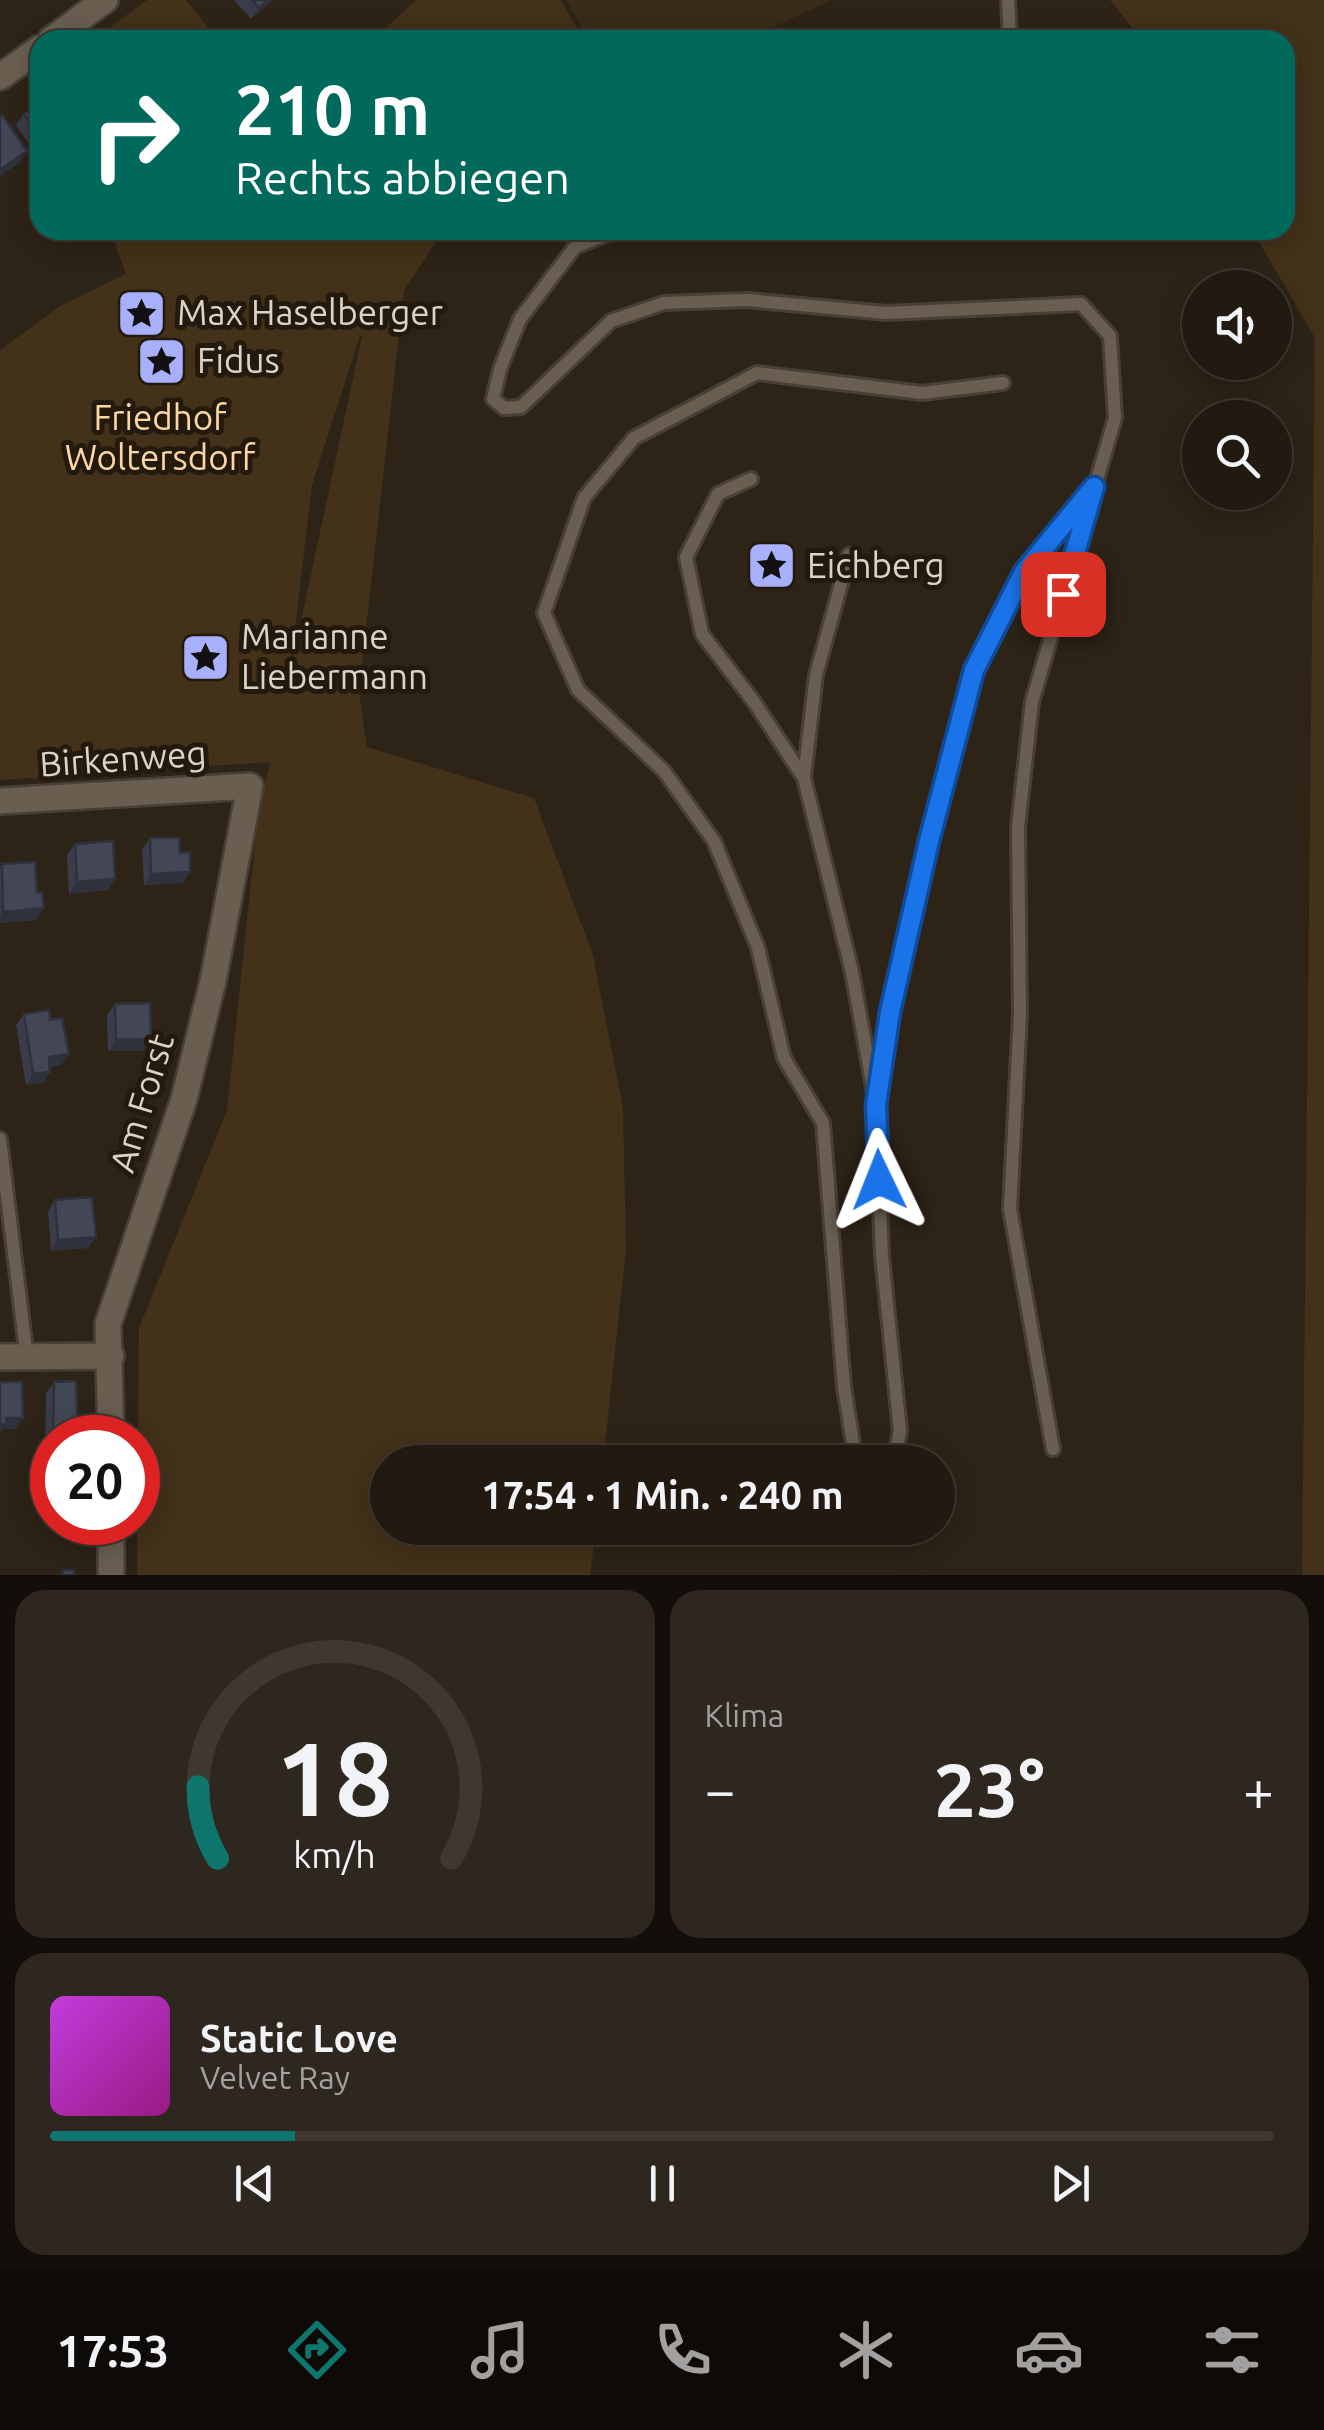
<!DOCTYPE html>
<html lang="de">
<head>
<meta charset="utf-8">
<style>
	:root { --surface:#221a11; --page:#2e271f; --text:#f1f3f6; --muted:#a2a19f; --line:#3f3831; --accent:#0f766e }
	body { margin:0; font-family:Ubuntu,sans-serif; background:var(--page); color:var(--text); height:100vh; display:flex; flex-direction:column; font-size:38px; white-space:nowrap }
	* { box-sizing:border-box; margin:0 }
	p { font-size:32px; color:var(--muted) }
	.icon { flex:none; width:55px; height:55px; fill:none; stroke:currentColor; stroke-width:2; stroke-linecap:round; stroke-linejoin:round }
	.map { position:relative; height:1575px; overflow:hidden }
	.panel { display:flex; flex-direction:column; gap:15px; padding:15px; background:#130e09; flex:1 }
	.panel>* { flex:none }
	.banner { position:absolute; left:30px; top:30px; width:1265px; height:210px; border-radius:30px; box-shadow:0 5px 25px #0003,0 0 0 2px var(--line); background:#00695c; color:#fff; overflow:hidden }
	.fabs { position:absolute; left:1182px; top:270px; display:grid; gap:20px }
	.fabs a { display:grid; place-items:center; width:110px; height:110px; border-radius:50%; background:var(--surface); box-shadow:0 5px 25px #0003,0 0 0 2px var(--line); font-size:50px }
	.speed { position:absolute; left:30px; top:1415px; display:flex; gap:20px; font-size:50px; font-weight:700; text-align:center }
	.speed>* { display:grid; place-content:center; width:130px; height:130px; border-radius:50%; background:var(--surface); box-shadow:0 5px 25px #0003,0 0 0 2px var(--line); line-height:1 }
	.speed .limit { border:15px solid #d22; background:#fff; color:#111 }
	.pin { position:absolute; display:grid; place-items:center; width:85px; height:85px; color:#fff; margin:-42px; border-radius:20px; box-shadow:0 5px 15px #0006 }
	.me { position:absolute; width:110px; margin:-55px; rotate:358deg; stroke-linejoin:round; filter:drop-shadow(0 0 8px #0008) }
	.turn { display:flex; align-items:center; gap:35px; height:210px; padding:0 40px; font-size:45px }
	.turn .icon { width:130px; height:130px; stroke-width:2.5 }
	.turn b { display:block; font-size:70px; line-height:85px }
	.big { font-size:75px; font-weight:700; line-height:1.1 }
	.panel .card { flex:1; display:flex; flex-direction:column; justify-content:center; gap:15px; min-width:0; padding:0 35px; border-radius:30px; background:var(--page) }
	.panel .dial { align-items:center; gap:0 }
	.dial svg { height:260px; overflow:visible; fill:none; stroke:var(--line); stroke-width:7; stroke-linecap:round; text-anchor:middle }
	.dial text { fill:var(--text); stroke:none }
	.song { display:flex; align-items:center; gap:30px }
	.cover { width:120px; height:120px; border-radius:15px; background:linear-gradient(135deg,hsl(290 70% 55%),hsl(310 70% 35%)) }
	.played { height:10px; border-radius:5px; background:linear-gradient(90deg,var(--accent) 20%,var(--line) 20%) }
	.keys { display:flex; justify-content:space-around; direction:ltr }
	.heat { display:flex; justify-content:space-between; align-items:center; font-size:55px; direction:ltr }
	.panel .tiles { flex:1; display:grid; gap:15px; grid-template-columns:1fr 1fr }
	.card:last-child { grid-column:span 2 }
	.trip { position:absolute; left:370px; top:1445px; width:585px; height:100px; border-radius:50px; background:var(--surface); box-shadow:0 5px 25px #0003,0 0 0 2px var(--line); font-weight:700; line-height:100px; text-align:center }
	.tabs { display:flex; height:160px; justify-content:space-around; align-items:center; background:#0e0a07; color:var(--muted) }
	.tabs .icon { width:70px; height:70px }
	.tabs .selected { color:var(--accent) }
	.tabs b { font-size:45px; color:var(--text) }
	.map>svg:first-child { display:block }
	.built { fill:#382b18 }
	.green { fill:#433119; fill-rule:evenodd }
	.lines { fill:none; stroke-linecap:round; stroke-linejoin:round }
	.service-casing { stroke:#484037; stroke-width:18 }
	.minor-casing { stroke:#484037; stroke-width:30 }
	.tertiary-casing { stroke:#484037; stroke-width:30 }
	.service { stroke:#695e50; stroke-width:12 }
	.minor { stroke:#695e50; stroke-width:25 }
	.tertiary { stroke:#695e50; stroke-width:25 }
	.wall { fill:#3a3c49 }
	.shaded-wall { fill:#2f313c }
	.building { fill:#434655; stroke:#2f313c; stroke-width:2.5 }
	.route-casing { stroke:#114b97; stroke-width:25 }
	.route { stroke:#1a73e8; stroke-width:18 }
	.labels { text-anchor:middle; stroke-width:10; stroke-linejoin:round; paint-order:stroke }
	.poi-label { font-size:35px; fill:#d9d3cb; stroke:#231a0d; text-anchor:start }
	.park-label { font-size:35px; fill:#fcd6a5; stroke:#231a0d }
	.street-label { font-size:35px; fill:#d9d3cb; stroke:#231a0d }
</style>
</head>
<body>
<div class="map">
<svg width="1324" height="1575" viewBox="0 0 1324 1575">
	<rect width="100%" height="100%" fill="#2d2317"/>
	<path class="built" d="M566 0H832L745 40H590Z"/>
	<path class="green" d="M147 0H186L218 40H93Z
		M416 0H560L585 40H373Z
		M1110 0H1324V1575H1302L1315 338 1252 230H1285V40H1142Z
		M110 230H444L404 290 359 692 367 747 534 798 593 955 623 1108 626 1250 603 1462H388V1528H596L590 1575H137L139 1328 227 1110 258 815 270 762 0 780V350L60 306 126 274ZM360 336H362L290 672 312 485Z"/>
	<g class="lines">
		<defs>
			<path id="service" d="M1008 0 1010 40
				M617 230 575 247 520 319 500 369 493 399 504 408 521 407 611 321 664 303 747 300 886 313 1081 304 1110 336 1115 418 1032 702 1018 827 1020 1014 1010 1209 1053 1449
				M751 479 718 494 686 557 702 634 754 702 804 778 852 972 874 1093
				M804 778 816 675 849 555
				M0 1139 27 1358
				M856 1462 844 1387 823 1123 784 1058 758 948 714 841 664 771 578 690 544 613 584 498 634 438 757 373 922 393 1003 383
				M894 1462 900 1431 882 1256 876 1105 890 1013 929 841 974 669 1024 572 1090 493"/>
			<path id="minor" d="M0 801 250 786 213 981 184 1099 108 1324 111 1438
				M0 1357 111 1356
				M111 1522V1575"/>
			<path id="tertiary" d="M51 40 105 0
				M0 77 40 48"/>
		</defs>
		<use href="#service" class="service-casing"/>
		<use href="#minor" class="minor-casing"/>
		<use href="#tertiary" class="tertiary-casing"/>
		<use href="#service" class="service"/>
		<use href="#minor" class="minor"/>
		<use href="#tertiary" class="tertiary"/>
	</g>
	<path class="wall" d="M234 0H273L251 19Z
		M40 103V153L37 155 16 125 24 114Z
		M150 838 180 853 183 883 144 885 142 850Z
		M75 844 115 879 108 890 69 894 67 855Z
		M2 864 36 920 0 923V867Z
		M115 1004 151 1039 143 1051H108L107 1015Z
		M24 1014 50 1020 69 1054 61 1065 50 1067V1072L43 1083 26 1085 16 1025Z
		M55 1200 88 1248 51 1251 48 1211Z
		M54 1382 78 1435 76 1438H52L45 1446 46 1393Z"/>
	<path class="shaded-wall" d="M268 0H273L251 19 259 8Z
		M27 151 20 162 0 176V170Z
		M190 872 183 883 144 885 151 874Z
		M115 879 108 890 69 894 77 882Z
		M44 908 36 920 0 923V916L3 912Z
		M151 1039 143 1051H108L116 1040Z
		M69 1054 61 1065 41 1068 49 1057Z
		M50 1072 43 1083 26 1085 33 1074Z
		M96 1237 88 1248 51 1251 58 1240Z
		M6 1418H23L15 1429H3L0 1433V1424Z
		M53 1435H78L76 1438H52V1446H45Z"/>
	<path class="building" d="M252 0H268L259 8Z
		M40 103V138L24 114Z
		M2 115 27 151 0 170V117Z
		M150 838H179L180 853 190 852V872L151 874Z
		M113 841 115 879 77 882 75 844Z
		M35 862 37 892H42L44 908 3 912 2 864Z
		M150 1003 151 1039 116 1040 115 1004Z
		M49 1010 50 1020 62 1018 69 1054 49 1057 50 1072 33 1074 24 1014Z
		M92 1197 96 1237 58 1240 55 1200Z
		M76 1381 78 1435H53L54 1382Z
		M0 1382H22L23 1418H6L7 1424H0Z
		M63 1570H74V1575H63Z"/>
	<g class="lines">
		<defs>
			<path id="route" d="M879 1180 876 1105 890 1012 929 841 974 670 1024 572 1094 487 1063 594"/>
		</defs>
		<use href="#route" class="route-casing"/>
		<use href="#route" class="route"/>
	</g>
	<defs>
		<symbol id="sight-square" viewBox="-11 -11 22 22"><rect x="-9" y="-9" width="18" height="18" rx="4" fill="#a8b0fc" stroke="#231a0d"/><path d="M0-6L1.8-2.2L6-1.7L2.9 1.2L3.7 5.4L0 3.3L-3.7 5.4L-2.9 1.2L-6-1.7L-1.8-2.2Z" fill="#111"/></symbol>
	</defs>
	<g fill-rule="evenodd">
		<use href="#sight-square" x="114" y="286" width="55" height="55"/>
		<use href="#sight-square" x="134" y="334" width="55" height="55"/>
		<use href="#sight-square" x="744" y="538" width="55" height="55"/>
		<use href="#sight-square" x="178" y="630" width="55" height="55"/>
	</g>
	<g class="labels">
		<g class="poi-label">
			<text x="177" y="325">Max Haselberger</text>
			<text x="197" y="373">Fidus</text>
			<text x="807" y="578">Eichberg</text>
			<text x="241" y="649">Marianne<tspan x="241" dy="40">Liebermann</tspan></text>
		</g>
		<g class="park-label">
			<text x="160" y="430">Friedhof<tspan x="160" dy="40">Woltersdorf</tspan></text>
		</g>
		<g class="street-label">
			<text transform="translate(123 759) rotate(-4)" y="12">Birkenweg</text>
			<text transform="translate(142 1103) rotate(-73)" y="12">Am Forst</text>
		</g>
	</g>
</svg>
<div class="fabs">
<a><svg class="icon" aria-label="sound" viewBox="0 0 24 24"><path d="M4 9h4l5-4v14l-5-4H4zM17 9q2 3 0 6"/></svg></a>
<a><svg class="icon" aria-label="search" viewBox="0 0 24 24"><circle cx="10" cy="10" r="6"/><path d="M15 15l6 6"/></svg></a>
</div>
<div class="speed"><div class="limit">20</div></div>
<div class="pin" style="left:1063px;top:594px;background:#d93025"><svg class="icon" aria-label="arrive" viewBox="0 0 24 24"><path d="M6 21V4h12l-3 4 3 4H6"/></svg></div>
<svg class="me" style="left:879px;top:1180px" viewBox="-20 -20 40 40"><path d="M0-17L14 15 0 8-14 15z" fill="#1a73e8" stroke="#fff" stroke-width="4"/></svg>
<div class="trip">17:54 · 1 Min. · 240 m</div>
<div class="banner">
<div class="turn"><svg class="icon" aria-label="right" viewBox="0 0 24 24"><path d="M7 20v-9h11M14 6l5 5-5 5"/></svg><div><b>210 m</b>Rechts abbiegen</div></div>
</div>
</div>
<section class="panel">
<div class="tiles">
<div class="card dial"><svg viewBox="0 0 100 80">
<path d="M14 69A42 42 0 1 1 86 69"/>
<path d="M14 69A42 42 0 0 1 8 47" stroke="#0f766e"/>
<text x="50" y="56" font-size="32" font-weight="700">18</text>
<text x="50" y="72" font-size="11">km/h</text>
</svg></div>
<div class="card"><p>Klima</p>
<div class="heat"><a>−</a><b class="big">23°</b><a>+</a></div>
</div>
<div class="card">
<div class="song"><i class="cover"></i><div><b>Static Love</b><p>Velvet Ray</p></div></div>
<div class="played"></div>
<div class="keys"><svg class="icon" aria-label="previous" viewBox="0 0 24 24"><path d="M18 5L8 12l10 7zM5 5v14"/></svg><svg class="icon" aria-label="pause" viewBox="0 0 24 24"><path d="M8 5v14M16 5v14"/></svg><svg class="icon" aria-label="next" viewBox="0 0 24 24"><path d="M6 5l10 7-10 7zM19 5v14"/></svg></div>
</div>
</div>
</section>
<nav class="tabs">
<b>17:53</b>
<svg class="icon selected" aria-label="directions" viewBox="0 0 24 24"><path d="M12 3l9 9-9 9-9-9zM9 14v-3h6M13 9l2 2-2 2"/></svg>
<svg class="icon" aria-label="music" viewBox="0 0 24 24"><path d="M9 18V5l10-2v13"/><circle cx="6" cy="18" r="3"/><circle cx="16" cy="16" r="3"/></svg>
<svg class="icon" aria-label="phone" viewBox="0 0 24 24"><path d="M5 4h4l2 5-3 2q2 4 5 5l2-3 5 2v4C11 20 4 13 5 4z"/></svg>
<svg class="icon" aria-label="climate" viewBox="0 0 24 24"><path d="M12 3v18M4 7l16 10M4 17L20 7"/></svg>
<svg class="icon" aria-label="car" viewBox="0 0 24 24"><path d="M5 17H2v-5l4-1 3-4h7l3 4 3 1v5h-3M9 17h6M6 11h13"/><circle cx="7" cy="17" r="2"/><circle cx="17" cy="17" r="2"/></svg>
<svg class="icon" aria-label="filters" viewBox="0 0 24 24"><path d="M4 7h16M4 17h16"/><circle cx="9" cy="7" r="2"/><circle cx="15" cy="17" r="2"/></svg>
</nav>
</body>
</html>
